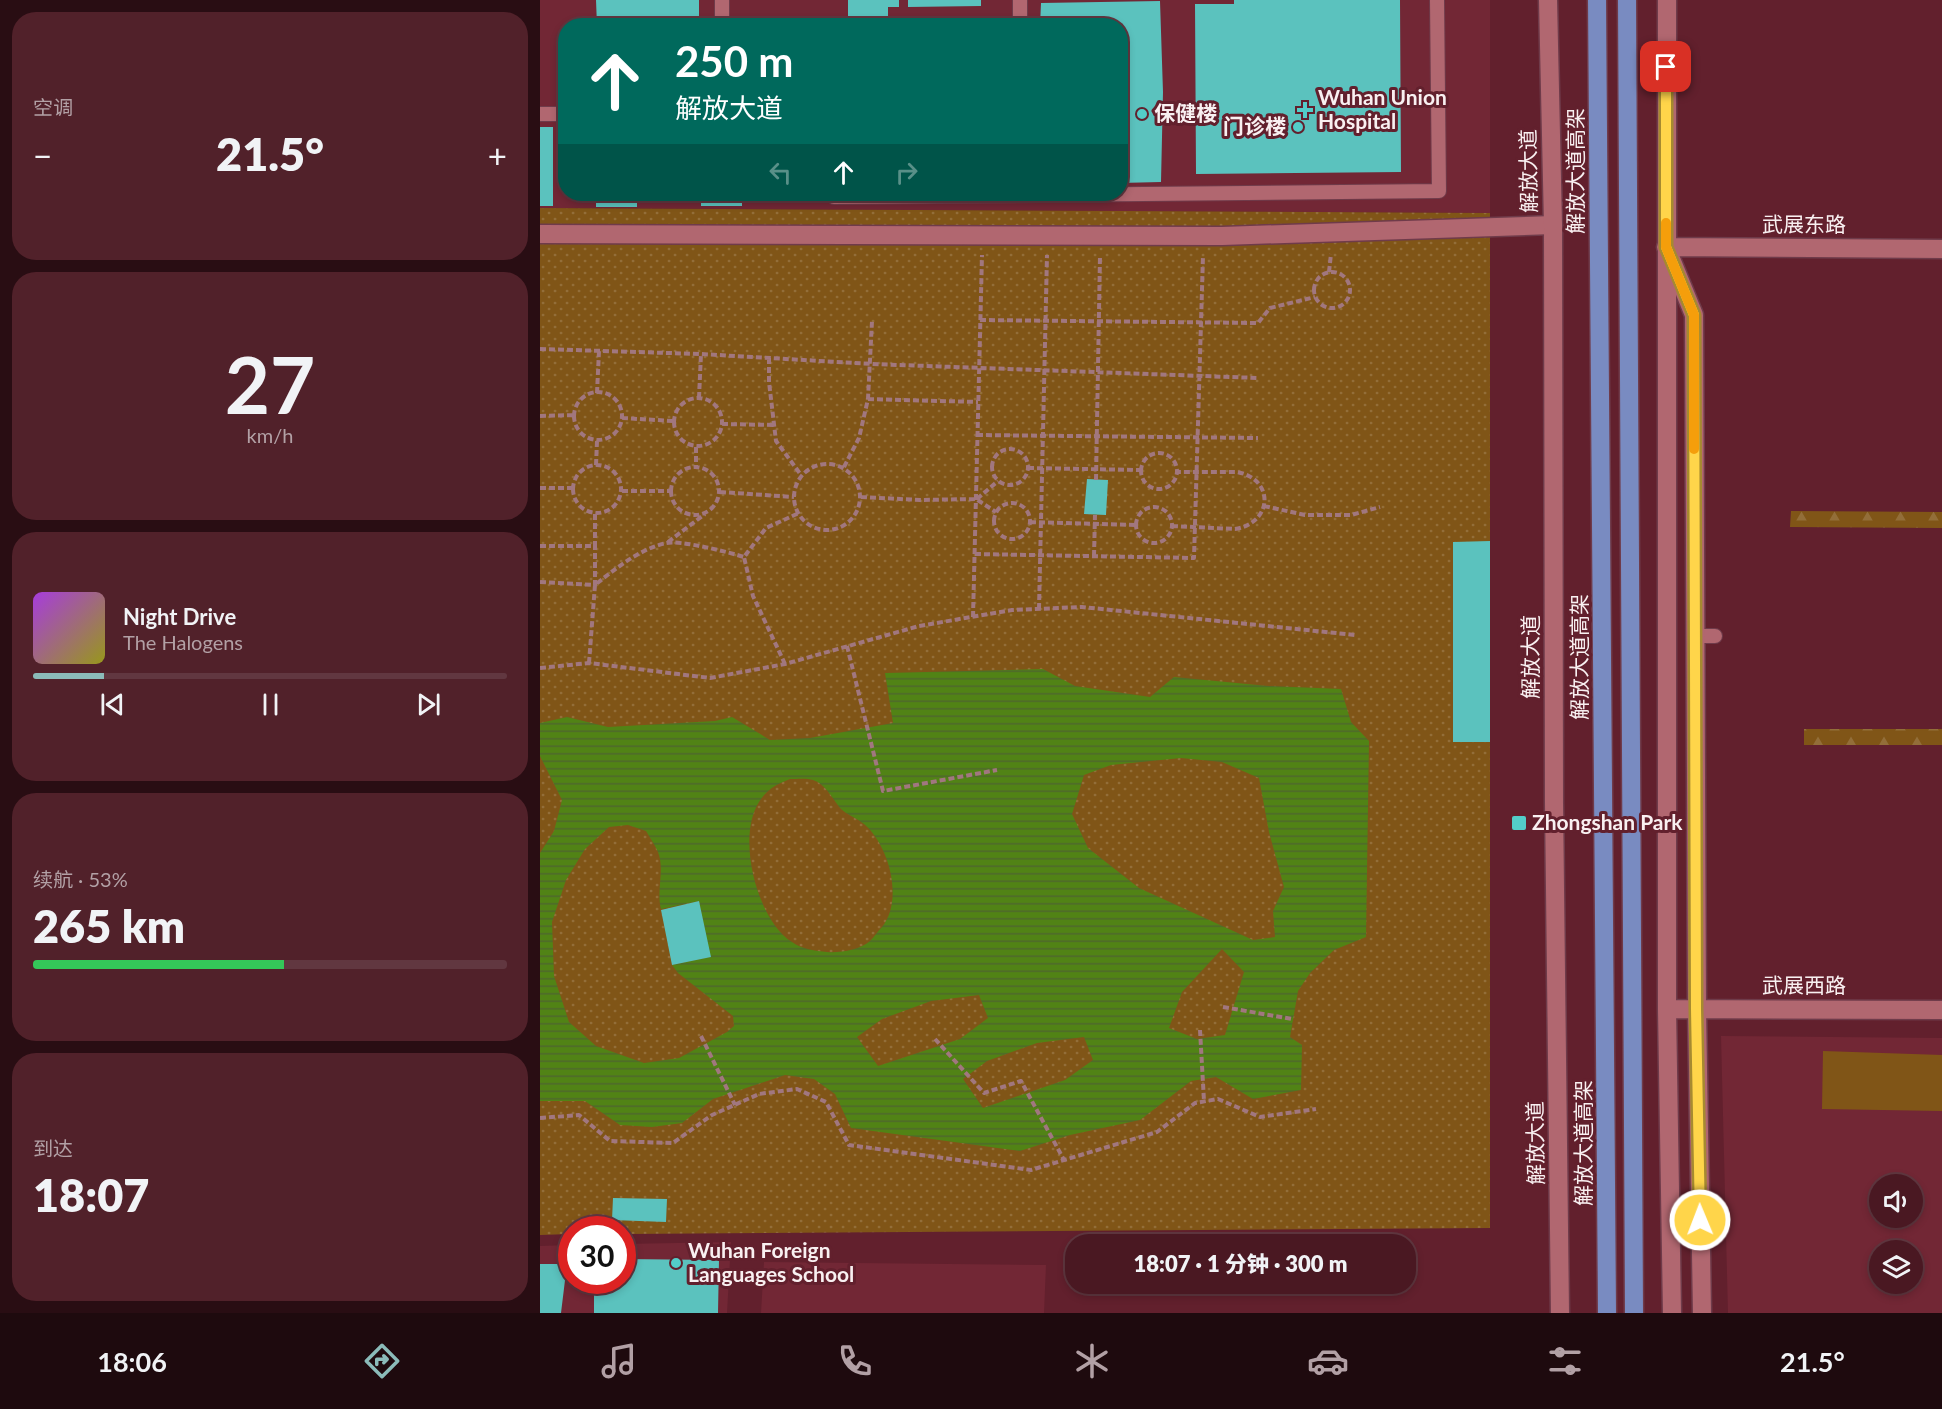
<!DOCTYPE html>
<html lang="zh">
<head>
<meta charset="utf-8">
<style>
	:root { --surface:#4a1822; --page:#51212a; --text:#f1f3f6; --muted:#b2a0a5; --line:#613740; --accent:#8bbbb9 }
	body { margin:0; font-family:Lato,"Noto Sans SC",sans-serif; background:var(--page); color:var(--text); height:100vh; display:flex; flex-direction:column; font-size:22px; white-space:nowrap }
	* { box-sizing:border-box; margin:0 }
	p { font-size:20px; color:var(--muted) }
	.icon { flex:none; width:33px; height:33px; fill:none; stroke:currentColor; stroke-width:2; stroke-linecap:round; stroke-linejoin:round }
	.map { position:relative; flex:1; overflow:hidden }
	.side { display:flex; flex-direction:column; gap:12px; padding:12px; background:#290d13; width:540px }
	.side>* { flex:none }
	.top-card { position:absolute; left:18px; top:18px; width:570px; height:183px; border-radius:24px; box-shadow:0 3px 9px #0003,0 0 0 2px var(--line); background:#00695c; color:#fff; overflow:hidden }
	.controls { position:absolute; left:1329px; top:1174px; display:grid; gap:12px }
	.controls a { display:grid; place-items:center; width:54px; height:54px; border-radius:50%; background:var(--surface); box-shadow:0 3px 9px #0003,0 0 0 2px var(--line); font-size:30px }
	.speed { position:absolute; left:18px; top:1216px; display:flex; gap:12px; font-size:30px; font-weight:700; text-align:center }
	.speed>* { display:grid; place-content:center; width:78px; height:78px; border-radius:50%; background:var(--surface); box-shadow:0 3px 9px #0003,0 0 0 2px var(--line); line-height:1 }
	.speed .limit { border:9px solid #d22; background:#fff; color:#111 }
	.pin { position:absolute; display:grid; place-items:center; width:51px; height:51px; color:#fff; margin:-26px; border-radius:12px; box-shadow:0 3px 9px #0006 }
	.me { position:absolute; width:66px; margin:-33px; rotate:359deg; stroke-linejoin:round; filter:drop-shadow(0 0 4px #0008) }
	.turn { display:flex; align-items:center; gap:21px; height:126px; padding:0 18px; font-size:27px }
	.turn .icon { width:78px; height:78px; stroke-width:2.5 }
	.turn b { display:block; font-size:42px; line-height:51px }
	.lanes { display:flex; align-items:center; height:57px; padding:0 18px; background:#0003; justify-content:center; gap:30px; direction:ltr }
	.lanes .off { opacity:.35 }
	.big { font-size:45px; font-weight:800; line-height:1.1 }
	.side .widget { flex:1; display:flex; flex-direction:column; justify-content:center; gap:9px; min-width:0; padding:0 21px; border-radius:24px; background:var(--page) }
	.side .dial { align-items:center; gap:0 }
	.dial b { font-size:78px; line-height:1 }
	.song { display:flex; align-items:center; gap:18px }
	.cover { width:72px; height:72px; border-radius:9px; background:linear-gradient(135deg,hsl(280 70% 55%),hsl(60 70% 35%)) }
	.played { height:6px; border-radius:3px; background:linear-gradient(90deg,var(--accent) 15%,var(--line) 15%) }
	.keys { display:flex; justify-content:space-around; direction:ltr }
	.heat { display:flex; justify-content:space-between; align-items:center; font-size:33px; direction:ltr }
	.charge { height:9px; border-radius:4px; background:linear-gradient(90deg,#34c759 53%,var(--line) 0) }
	.trip { position:absolute; left:525px; top:1234px; width:351px; height:60px; border-radius:24px; background:var(--surface); box-shadow:0 3px 9px #0003,0 0 0 2px var(--line); font-weight:800; line-height:60px; text-align:center }
	.tabs { display:flex; height:96px; justify-content:space-around; align-items:center; background:#1e0a0e; color:var(--muted) }
	.tabs .icon { width:42px; height:42px }
	.tabs .on { color:var(--accent) }
	.tabs b { font-size:27px; color:var(--text) }
	main { display:flex; flex:1; min-height:0 }
	.map>svg:first-child { display:block }
	.built { fill:#722735; fill-rule:evenodd }
	.grass { fill:#805517 }
	.forest { fill:url(#forest-firs) }
	.park { fill:url(#park-dots) }
	.water { fill:url(#water-rules); fill-rule:evenodd }
	.building { fill:#5bc2be }
	.lines { fill:none; stroke-linecap:round; stroke-linejoin:round }
	.lane-casing { stroke:#6f3b4a; stroke-width:16 }
	.street-casing { stroke:#6f3b4a; stroke-width:21 }
	.secondary-casing { stroke:#6f3b4a; stroke-width:21 }
	.primary-casing { stroke:#6f3b4a; stroke-width:21 }
	.path { stroke:#a1777f; stroke-width:4; stroke-dasharray:6 3; stroke-linecap:butt }
	.lane { stroke:#b16770; stroke-width:14 }
	.street { stroke:#b16770; stroke-width:18 }
	.secondary { stroke:#b16770; stroke-width:18 }
	.primary { stroke:#798bc1; stroke-width:18 }
	.route-casing { stroke:#a68a30; stroke-width:15 }
	.route { stroke:#ffd54a; stroke-width:10 }
	.slow { stroke:#f59e0b; stroke-width:10 }
	.poi-dot { fill:#53cdc9; stroke:#62202d; stroke-width:2 }
	.labels { text-anchor:middle; stroke-width:6; stroke-linejoin:round; paint-order:stroke }
	.poi-label { font-size:21px; font-weight:bold; fill:#f9f0f1; stroke:#62202d; text-anchor:start }
	.street-label { font-size:21px; fill:#f9f0f1; stroke:#62202d }
</style>
</head>
<body>
<main>
<section class="side">
<div class="widget"><p>空调</p>
<div class="heat"><a>−</a><b class="big">21.5°</b><a>+</a></div>
</div>
<div class="widget dial"><b>27</b><p>km/h</p></div>
<div class="widget">
<div class="song"><i class="cover"></i><div><b>Night Drive</b><p>The Halogens</p></div></div>
<div class="played"></div>
<div class="keys"><svg class="icon" aria-label="previous" viewBox="0 0 24 24"><path d="M18 5L8 12l10 7zM5 5v14"/></svg><svg class="icon" aria-label="pause" viewBox="0 0 24 24"><path d="M8 5v14M16 5v14"/></svg><svg class="icon" aria-label="next" viewBox="0 0 24 24"><path d="M6 5l10 7-10 7zM19 5v14"/></svg></div>
</div>
<div class="widget"><p>续航 · 53%</p><b class="big">265 km</b><div class="charge"></div></div>
<div class="widget"><p>到达</p><b class="big">18:07</b></div>
</section>
<div class="map">
<svg width="1402" height="1313" viewBox="0 0 1402 1313">
	<defs>
		<pattern id="forest-firs" width="22" height="20" patternUnits="userSpaceOnUse" patternTransform="scale(1.5)"><rect width="22" height="20" fill="#805517"/><path d="M5 1l3.5 6h-7zM16 11l3.5 6h-7z" fill="#936e39"/></pattern>
		<pattern id="park-dots" width="8" height="8" patternUnits="userSpaceOnUse" patternTransform="scale(1.5)"><rect width="8" height="8" fill="#805517"/><path d="M2 2h.1M6 6h.1" fill="none" stroke="#936e39" stroke-width="1.8" stroke-linecap="round"/></pattern>
		<pattern id="water-rules" width="6" height="5" patternUnits="userSpaceOnUse" patternTransform="scale(1.5)"><rect width="6" height="5" fill="#518315"/><path d="M0 2.5h6" fill="none" stroke="#4e682c"/></pattern>
	</defs>
	<rect width="100%" height="100%" fill="#62202d"/>
	<path class="built" d="M0 0H950V213L0 208ZM26 26H580V194H26Z
		M1181 1036 1402 1038V1313H1188ZM1340 1185H1372V1218H1340ZM1340 1251H1372V1284H1340Z
		M191 1242 187 1313H0V1246L31 1245 32 1281H82L83 1244Z
		M224 1262 506 1265 504 1313H221Z"/>
	<path class="grass" d="M1283 1051 1402 1055V1111L1282 1109Z"/>
	<path class="forest" d="M1251 511 1402 512V528L1250 527Z
		M1264 729H1402V745H1264Z"/>
	<path class="park" d="M0 208 950 213V1228L83 1234 82 1230H32L31 1234 0 1235Z"/>
	<path class="water" d="M503 669 535 686 610 697 634 677 728 686 801 689 811 722 829 741 826 937 794 950 770 973 758 991 750 1037 762 1045 761 1090 713 1099 676 1077 651 1081 600 1120 530 1135 480 1151 311 1128 295 1094 274 1079 245 1075 173 1099 142 1123 112 1127 80 1125 45 1101H0V853L14 831 22 800 0 756V723L27 717 68 727 175 721 192 717 230 740 270 738 353 723 345 673ZM641 758 682 762 719 778 729 832 744 887 733 911 735 937 713 940 599 888 548 848 532 814 544 775 571 765ZM250 779C257 779 267 778 273 780 286 784 293 800 301 809 307 815 317 818 324 824 349 845 364 900 342 927 338 931 334 937 330 941 320 950 300 953 287 952 275 951 262 949 252 942 217 920 196 838 219 802 227 789 237 784 250 779ZM88 825 106 831C110 838 115 845 118 852 125 870 116 891 121 909L159 901 170 957 132 965 138 973 193 1016 194 1026 187 1032 139 1058 104 1063 56 1046 29 1022 14 976 12 922 26 880 45 849 69 827ZM682 949 704 972 685 1035 657 1039 629 1028 642 992ZM439 995 448 1018 420 1039 338 1066 317 1037 342 1019 391 1001ZM544 1037 553 1060 525 1080 443 1108 423 1079 447 1061 497 1043Z"/>
	<path class="building" d="M56 0H159V26H57Z
		M308 0H359V7H348V26H308Z
		M368 0H441V6L368 7Z
		M694 0H860L861 172 656 174 655 4H694Z
		M620 1 623 92 621 182 580 183V26H500L501 3Z
		M0 127H13V206H0Z
		M56 194H97V207H56Z
		M161 194H202V206H161Z
		M547 479 568 480 566 515 544 514Z
		M950 541V742H913V542Z
		M159 901 171 957 132 965 121 910Z
		M73 1198 127 1199 126 1222 72 1220Z
		M82 1259 179 1260 178 1313H54V1281H82Z
		M0 1264H27L21 1313H0Z"/>
	<g class="lines">
		<defs>
			<path id="lane" d="M182 0V26
				M480 0V26
				M0 114H26
				M294 194V197L899 191 897 0
				M1154 636H1175"/>
			<path id="street" d="M0 234 682 236 1013 225
				M1127 249 1154 315 1157 1009 1162 1313"/>
			<path id="secondary" d="M1008 0 1013 225 1014 803 1020 1313
				M1127 0V1009L1132 1313
				M1126 247 1402 249
				M1127 1009 1402 1010"/>
			<path id="primary" d="M1057 0 1067 1313
				M1087 0 1094 1313"/>
		</defs>
		<use href="#lane" class="lane-casing"/>
		<use href="#street" class="street-casing"/>
		<use href="#secondary" class="secondary-casing"/>
		<use href="#primary" class="primary-casing"/>
		<path class="path" d="M774 290a18 18 0 1 1 36 0a18 18 0 1 1-36 0Z
			M789 272 791 254
			M440 320 718 323 730 308 775 297
			M0 349 161 354 332 364 718 378
			M229 358V382L236 441 261 475
			M34 416a24 24 0 1 1 48 0a24 24 0 1 1-48 0Z
			M57 393 59 351
			M134 422a24 24 0 1 1 48 0a24 24 0 1 1-48 0Z
			M159 398 161 354
			M328 399 438 402
			M0 416 34 415
			M82 418 133 421
			M182 424 234 425
			M437 435 718 438
			M156 447V466
			M452 467a18 18 0 1 1 36 0a18 18 0 1 1-36 0Z
			M601 471a18 18 0 1 1 36 0a18 18 0 1 1-36 0Z
			M254 497a33 33 0 1 1 66 0a33 33 0 1 1-66 0Z
			M33 489a24 24 0 1 1 48 0a24 24 0 1 1-48 0Z
			M56 465 57 441
			M131 491a24 24 0 1 1 48 0a24 24 0 1 1-48 0Z
			M304 467 319 438 328 399 332 321
			M488 468 600 470
			M556 480 560 256
			M0 488H33
			M82 491H131
			M180 492 254 497
			M321 497 380 500 436 499 456 512
			M437 499 458 481
			M454 521a18 18 0 1 1 36 0a18 18 0 1 1-36 0Z
			M724 506 765 515H811L840 507
			M596 525a18 18 0 1 1 36 0a18 18 0 1 1-36 0Z
			M490 522 596 525
			M632 526 695 529C733 523 735 479 697 472H637
			M128 542 165 514
			M0 546H55V514
			M435 554 654 558 663 256
			M554 556 555 515
			M0 582 55 585V546
			M499 609 507 255
			M433 617 442 255
			M307 646 343 791 457 770
			M49 663 55 585C76 568 100 549 126 543 141 540 188 552 204 557
			M245 664 213 596 204 557 226 528 259 513
			M0 668 49 663 170 678 245 664 379 626 472 610 542 607 815 635
			M683 1007 752 1019
			M660 1030 664 1101
			M161 1036 195 1105
			M395 1039 444 1093 481 1081 524 1160
			M0 1118 39 1115 70 1141 133 1143 172 1115 219 1094 257 1089 286 1102 309 1145 491 1170 617 1132 655 1103 678 1099 720 1117 776 1109"/>
		<use href="#lane" class="lane"/>
		<use href="#street" class="street"/>
		<use href="#secondary" class="secondary"/>
		<use href="#primary" class="primary"/>
	</g>
	<g class="lines">
		<defs>
			<path id="route" d="M1126 67V247L1154 315 1156 1009 1160 1220"/>
		</defs>
		<use href="#route" class="route-casing"/>
		<use href="#route" class="route"/>
		<path class="slow" d="M1126 223V247L1154 315V449"/>
	</g>
	<g class="poi-dot">
		<path d="M762 101h6v6h6v6h-6v6h-6v-6h-6v-6h6z"/>
		<circle cx="602" cy="114" r="6"/>
		<circle cx="758" cy="127" r="6"/>
		<rect x="971" y="815" width="16" height="16" rx="3"/>
		<circle cx="136" cy="1263" r="6"/>
	</g>
	<g class="labels">
		<g class="poi-label">
			<text x="778" y="105">Wuhan Union<tspan x="778" dy="24">Hospital</tspan></text>
			<text x="614" y="121">保健楼</text>
			<text x="746" y="134" text-anchor="end">门诊楼</text>
			<text x="992" y="830">Zhongshan Park</text>
			<text x="148" y="1258">Wuhan Foreign<tspan x="148" dy="24">Languages School</tspan></text>
		</g>
		<g class="street-label">
			<text transform="translate(989 171) rotate(-91)" y="7">解放大道</text>
			<text transform="translate(1036 171) rotate(-90)" y="7">解放大道高架</text>
			<text x="1264" y="232">武展东路</text>
			<text transform="translate(991 657) rotate(-90)" y="7">解放大道</text>
			<text transform="translate(1040 657) rotate(-90)" y="7">解放大道高架</text>
			<text x="1264" y="993">武展西路</text>
			<text transform="translate(996 1143) rotate(-91)" y="7">解放大道</text>
			<text transform="translate(1044 1143) rotate(-90)" y="7">解放大道高架</text>
		</g>
	</g>
</svg>
<div class="controls">
<a><svg class="icon" aria-label="sound" viewBox="0 0 24 24"><path d="M4 9h4l5-4v14l-5-4H4zM17 9q2 3 0 6"/></svg></a>
<a><svg class="icon" aria-label="layers" viewBox="0 0 24 24"><path d="M12 4l9 5-9 5-9-5zM3 14l9 5 9-5"/></svg></a>
</div>
<div class="speed"><div class="limit">30</div></div>
<div class="pin" style="left:1126px;top:67px;background:#d93025"><svg class="icon" aria-label="arrive" viewBox="0 0 24 24"><path d="M6 21V4h12l-3 4 3 4H6"/></svg></div>
<svg class="me" style="left:1160px;top:1220px" viewBox="-20 -20 40 40"><circle r="17" fill="#ffd54a" stroke="#fff" stroke-width="3"/><path d="M0-11L8 9 0 5-8 9z" fill="#fff"/></svg>
<div class="trip">18:07 · 1 分钟 · 300 m</div>
<div class="top-card">
<div class="turn"><svg class="icon" aria-label="ahead" viewBox="0 0 24 24"><path d="M12 20V5M6 11l6-6 6 6"/></svg><div><b>250 m</b>解放大道</div></div>
<div class="lanes"><svg class="icon off" aria-label="left" viewBox="0 0 24 24"><path d="M17 20v-9H6M10 6l-5 5 5 5"/></svg><svg class="icon" aria-label="ahead" viewBox="0 0 24 24"><path d="M12 20V5M6 11l6-6 6 6"/></svg><svg class="icon off" aria-label="right" viewBox="0 0 24 24"><path d="M7 20v-9h11M14 6l5 5-5 5"/></svg></div>
</div>
</div>
</main>
<nav class="tabs">
<b>18:06</b>
<svg class="icon on" aria-label="directions" viewBox="0 0 24 24"><path d="M12 3l9 9-9 9-9-9zM9 14v-3h6M13 9l2 2-2 2"/></svg>
<svg class="icon" aria-label="music" viewBox="0 0 24 24"><path d="M9 18V5l10-2v13"/><circle cx="6" cy="18" r="3"/><circle cx="16" cy="16" r="3"/></svg>
<svg class="icon" aria-label="phone" viewBox="0 0 24 24"><path d="M5 4h4l2 5-3 2q2 4 5 5l2-3 5 2v4C11 20 4 13 5 4z"/></svg>
<svg class="icon" aria-label="climate" viewBox="0 0 24 24"><path d="M12 3v18M4 7l16 10M4 17L20 7"/></svg>
<svg class="icon" aria-label="car" viewBox="0 0 24 24"><path d="M5 17H2v-5l4-1 3-4h7l3 4 3 1v5h-3M9 17h6M6 11h13"/><circle cx="7" cy="17" r="2"/><circle cx="17" cy="17" r="2"/></svg>
<svg class="icon" aria-label="filters" viewBox="0 0 24 24"><path d="M4 7h16M4 17h16"/><circle cx="9" cy="7" r="2"/><circle cx="15" cy="17" r="2"/></svg>
<b>21.5°</b>
</nav>
</body>
</html>
